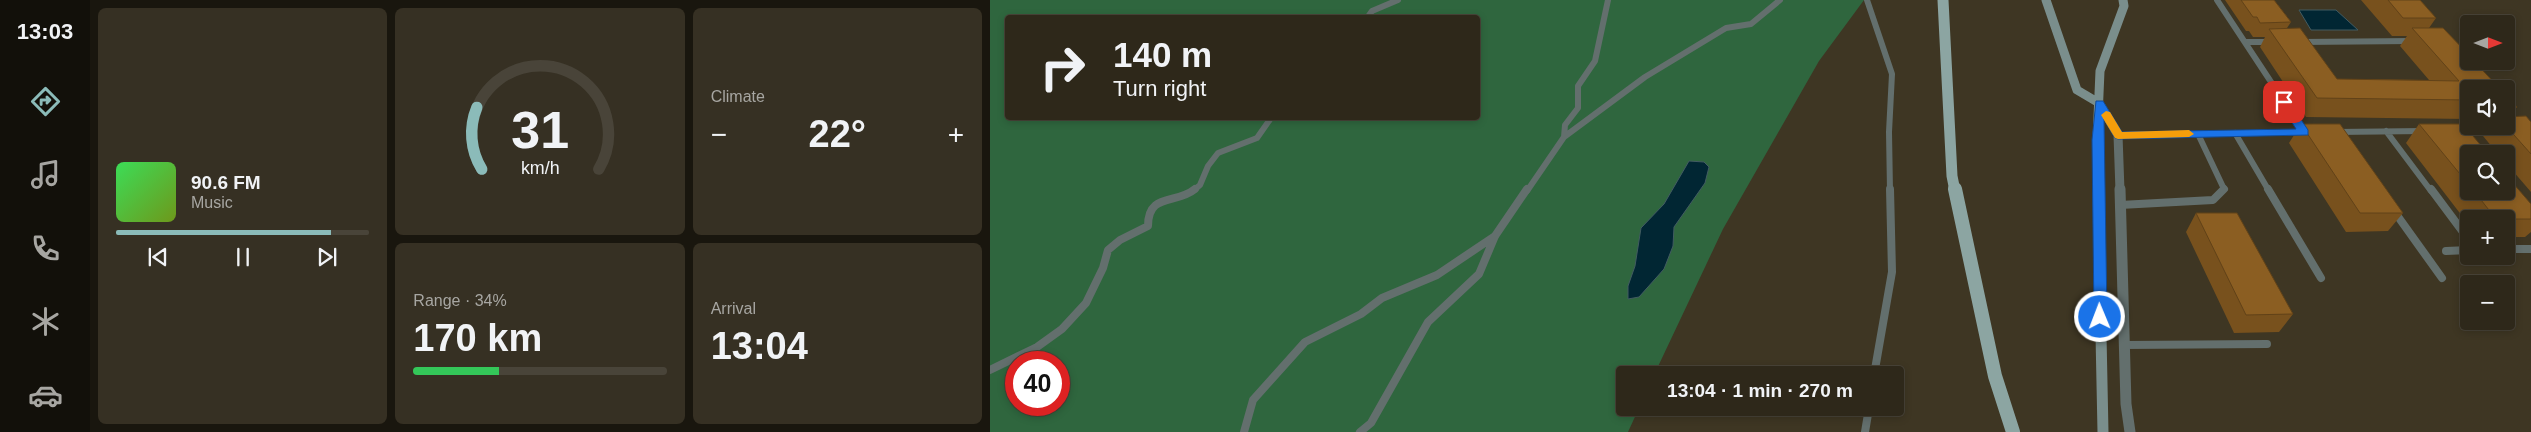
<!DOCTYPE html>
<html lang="en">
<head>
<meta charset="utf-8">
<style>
	:root { --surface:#2e281a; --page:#363023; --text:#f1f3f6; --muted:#a7a6a2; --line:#494439; --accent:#8bbbb9 }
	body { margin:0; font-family:Helvetica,sans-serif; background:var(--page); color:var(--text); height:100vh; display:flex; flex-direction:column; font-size:19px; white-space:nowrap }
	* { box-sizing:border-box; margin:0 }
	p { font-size:16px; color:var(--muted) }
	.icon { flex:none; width:28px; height:28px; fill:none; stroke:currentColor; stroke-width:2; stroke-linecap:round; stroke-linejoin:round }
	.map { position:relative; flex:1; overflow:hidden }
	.details { display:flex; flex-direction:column; gap:8px; padding:8px; background:#19160e; width:900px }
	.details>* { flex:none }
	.top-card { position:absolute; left:15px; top:15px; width:475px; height:105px; border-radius:5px; box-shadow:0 2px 8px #0003,0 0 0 1px var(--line); background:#2e281a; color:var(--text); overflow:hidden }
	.needle { width:32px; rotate:90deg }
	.buttons { position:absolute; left:1470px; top:15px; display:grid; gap:10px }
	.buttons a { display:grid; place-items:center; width:55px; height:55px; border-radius:5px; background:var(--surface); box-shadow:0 2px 8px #0003,0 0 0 1px var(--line); font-size:25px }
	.speed { position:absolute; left:15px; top:351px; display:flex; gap:10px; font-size:25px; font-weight:700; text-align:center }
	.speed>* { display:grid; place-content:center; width:65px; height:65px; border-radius:50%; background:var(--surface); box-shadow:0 2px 8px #0003,0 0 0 1px var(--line); line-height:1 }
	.speed .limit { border:8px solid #d22; background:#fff; color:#111 }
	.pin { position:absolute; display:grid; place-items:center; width:42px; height:42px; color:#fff; margin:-21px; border-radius:10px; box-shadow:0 2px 8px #0006 }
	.me { position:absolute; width:55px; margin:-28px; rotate:359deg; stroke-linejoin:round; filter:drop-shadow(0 0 4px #0008) }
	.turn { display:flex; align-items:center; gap:18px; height:105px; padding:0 25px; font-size:22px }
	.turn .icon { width:65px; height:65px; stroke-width:2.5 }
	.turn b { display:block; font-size:35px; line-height:42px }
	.big { font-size:38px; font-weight:600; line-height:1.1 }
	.details .card { flex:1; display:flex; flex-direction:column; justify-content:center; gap:8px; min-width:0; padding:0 18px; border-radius:8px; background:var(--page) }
	.details .dial { align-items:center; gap:0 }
	.dial svg { height:130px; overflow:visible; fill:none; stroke:var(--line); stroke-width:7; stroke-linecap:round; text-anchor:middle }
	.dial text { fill:var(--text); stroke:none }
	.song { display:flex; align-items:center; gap:15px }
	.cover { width:60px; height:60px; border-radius:8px; background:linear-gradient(135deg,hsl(130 70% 55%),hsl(80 70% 35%)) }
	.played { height:5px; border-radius:2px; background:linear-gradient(90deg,var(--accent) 85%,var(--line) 85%) }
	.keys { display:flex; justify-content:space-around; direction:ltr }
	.heat { display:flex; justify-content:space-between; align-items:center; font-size:28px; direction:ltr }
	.charge { height:8px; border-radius:4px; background:linear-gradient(90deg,#34c759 34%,var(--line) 0) }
	.details .tiles { flex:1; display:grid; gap:8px; grid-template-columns:repeat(3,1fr) }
	.card:first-child { grid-row:span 2 }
	.trip { position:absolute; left:626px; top:366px; width:288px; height:50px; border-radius:5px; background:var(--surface); box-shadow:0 2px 8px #0003,0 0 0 1px var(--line); font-weight:600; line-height:50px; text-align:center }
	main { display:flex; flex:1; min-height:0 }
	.tab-bar { display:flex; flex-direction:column; width:90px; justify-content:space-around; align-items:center; background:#12100a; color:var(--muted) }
	.tab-bar .icon { width:35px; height:35px }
	.tab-bar .on { color:var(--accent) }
	.tab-bar b { font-size:22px; color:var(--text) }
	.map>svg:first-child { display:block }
	.green { fill:#2f663e; fill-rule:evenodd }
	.water { fill:#012633; stroke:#425b61 }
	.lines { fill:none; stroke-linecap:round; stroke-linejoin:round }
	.lane-far1 { stroke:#636f6d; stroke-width:6 }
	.lane { stroke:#636f6d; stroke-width:8 }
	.street-far1 { stroke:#636f6d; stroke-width:9 }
	.street { stroke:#636f6d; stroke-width:11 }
	.secondary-far1 { stroke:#7a8e8c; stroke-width:9 }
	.secondary { stroke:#7a8e8c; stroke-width:11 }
	.primary-far1 { stroke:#8ca5a2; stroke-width:11 }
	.primary { stroke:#8ca5a2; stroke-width:14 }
	.wall { fill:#78511d }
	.building { fill:#8b5e22; stroke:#614218 }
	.route { fill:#1a73e8; stroke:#114b97 }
	.slow { fill:#f59e0b }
</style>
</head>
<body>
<main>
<nav class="tab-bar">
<b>13:03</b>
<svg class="icon on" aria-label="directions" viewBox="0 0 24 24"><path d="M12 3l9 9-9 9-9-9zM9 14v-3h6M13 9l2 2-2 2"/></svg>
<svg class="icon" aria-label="music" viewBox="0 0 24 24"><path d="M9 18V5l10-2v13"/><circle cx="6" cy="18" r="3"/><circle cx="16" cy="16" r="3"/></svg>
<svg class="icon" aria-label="phone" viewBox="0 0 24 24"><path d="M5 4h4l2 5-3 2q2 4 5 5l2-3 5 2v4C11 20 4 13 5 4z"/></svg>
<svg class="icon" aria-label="climate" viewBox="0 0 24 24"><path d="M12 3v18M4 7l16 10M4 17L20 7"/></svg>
<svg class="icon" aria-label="car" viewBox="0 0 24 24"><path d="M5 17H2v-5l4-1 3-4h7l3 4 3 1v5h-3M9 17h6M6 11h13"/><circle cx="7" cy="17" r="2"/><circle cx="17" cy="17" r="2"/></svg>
</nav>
<section class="details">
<div class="tiles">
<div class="card">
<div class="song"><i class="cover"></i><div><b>90.6 FM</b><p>Music</p></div></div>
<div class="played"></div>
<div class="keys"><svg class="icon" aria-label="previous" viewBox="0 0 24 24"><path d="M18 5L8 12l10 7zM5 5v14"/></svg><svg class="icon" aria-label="pause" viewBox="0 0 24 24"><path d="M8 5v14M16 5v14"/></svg><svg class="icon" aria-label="next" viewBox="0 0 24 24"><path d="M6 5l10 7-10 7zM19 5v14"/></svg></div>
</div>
<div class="card dial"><svg viewBox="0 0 100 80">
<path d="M14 69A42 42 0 1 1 86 69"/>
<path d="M14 69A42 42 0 0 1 11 31" stroke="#8bbbb9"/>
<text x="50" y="56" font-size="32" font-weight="700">31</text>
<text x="50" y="72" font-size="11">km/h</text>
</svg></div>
<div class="card"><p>Climate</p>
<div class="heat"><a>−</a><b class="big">22°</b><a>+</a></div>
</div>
<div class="card"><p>Range · 34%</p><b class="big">170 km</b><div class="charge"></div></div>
<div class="card"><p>Arrival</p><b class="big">13:04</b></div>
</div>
</section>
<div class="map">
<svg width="1541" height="432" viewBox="0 0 1541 432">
	<rect width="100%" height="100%" fill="#3e3623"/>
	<path class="green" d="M0 0H874L829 61 733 229 664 375H635V408H649L638 432H0ZM18 18H488V118H18ZM26 362H69V405H26Z"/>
	<path class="water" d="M1309 10H1346L1368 30H1321Z
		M699 161 714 162 719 167 715 183 684 227 683 246 674 269 649 297 638 299V286L645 266 651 228 674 204Z"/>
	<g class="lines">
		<path class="lane-far1" d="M877 0 902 74 899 132 900 191
			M1227 0 1314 132
			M377 18 382 11 408 0
			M1255 42H1282
			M1311 42 1422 41
			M1516 111 1541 138
			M1396 131 1441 191
			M1468 131 1507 130
			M1346 132 1434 131
			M1245 133 1279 191
			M1128 135 1208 134
			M574 137 575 125 588 108V86L605 61 618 0
			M203 191 210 185 218 166 228 153 267 138 281 118
			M537 191 574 137 655 77 736 28 761 24 790 0
			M1232 191 1234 189 1208 134 1314 132"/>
		<path class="lane" d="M1278 189 1331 278
			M1441 189 1479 240
			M1130 205 1223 200 1234 189
			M1404 211 1452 278
			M1516 249H1541
			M1456 251 1479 250
			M1134 345 1277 344
			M0 370 47 347 72 329 96 303 113 268 118 250 130 240 158 226C158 192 186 205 205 189
			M884 375 902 272 900 189
			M254 432 263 400 315 342 371 314 392 298 447 275 505 236
			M370 432 381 423 438 322 489 274 505 236 537 189
			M875 432 879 408"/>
		<path class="street-far1" d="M1109 103 1128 135 1130 191"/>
		<path class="street" d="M1130 189 1136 404 1140 432"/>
		<path class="secondary-far1" d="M1056 0 1087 90 1109 103
			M1108 191 1107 140 1110 71 1134 6 1133 0"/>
		<path class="secondary" d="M1108 189 1113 432"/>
		<path class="primary-far1" d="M953 0 962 176 965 191"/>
		<path class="primary" d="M965 189 1005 376 1023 432"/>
	</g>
	<path class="wall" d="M1235 0H1284L1301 22 1297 28 1347 79 1439 80 1410 46 1417 36H1402L1371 0H1430L1446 18 1439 28 1479 89V119L1316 117 1270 47 1275 37H1263L1259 31H1256Z
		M1516 95 1527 107 1518 117 1541 122V192L1516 163V154H1508L1493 136 1500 126H1516Z
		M1311 124 1413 213 1398 231 1356 232 1299 143Z
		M1429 124 1479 154V191H1516L1541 204V232L1535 237H1516V219H1479V225L1416 143Z
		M1206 213 1303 314 1289 332 1244 333 1196 232Z"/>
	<path class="building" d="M1251 0H1284L1301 22 1270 23 1267 17H1263Z
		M1398 0H1430L1446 18H1413Z
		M1310 28 1347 79 1469 81 1422 28H1453L1479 55V61H1484L1510 89H1479V100L1327 98 1279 29Z
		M1516 95 1527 107H1516Z
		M1536 116 1541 122V154L1516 126V117Z
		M1311 124H1350L1413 213H1370Z
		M1429 124H1473L1498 154H1479V185Z
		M1516 175 1541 204V219H1506L1484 191H1516Z
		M1206 213H1247L1303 314 1256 315Z"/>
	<path class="route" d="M1294 99 1298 100 1318 130V135L1128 139 1125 138 1114 119 1117 317 1110 322 1106 320 1104 317 1102 140 1106 101H1113L1132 132 1306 129 1289 102Z"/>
	<path class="slow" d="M1116 111 1120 112 1132 132 1199 130 1204 134 1199 137 1128 139 1125 138 1111 115Z"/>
</svg>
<div class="buttons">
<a><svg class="needle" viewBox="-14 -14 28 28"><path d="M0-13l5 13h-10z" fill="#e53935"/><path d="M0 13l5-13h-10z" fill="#a7a6a2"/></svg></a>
<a><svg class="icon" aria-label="sound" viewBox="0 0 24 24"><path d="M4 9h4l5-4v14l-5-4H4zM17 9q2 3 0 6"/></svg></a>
<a><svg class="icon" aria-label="search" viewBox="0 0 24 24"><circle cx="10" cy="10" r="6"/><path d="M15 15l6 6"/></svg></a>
<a>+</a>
<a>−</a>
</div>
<div class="speed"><div class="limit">40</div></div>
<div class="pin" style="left:1294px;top:102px;background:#d93025"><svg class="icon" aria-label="arrive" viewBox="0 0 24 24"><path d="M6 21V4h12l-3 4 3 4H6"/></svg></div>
<svg class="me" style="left:1110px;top:317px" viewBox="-20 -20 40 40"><circle r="17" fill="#1a73e8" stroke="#fff" stroke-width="3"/><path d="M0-11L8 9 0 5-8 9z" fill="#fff"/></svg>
<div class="trip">13:04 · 1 min · 270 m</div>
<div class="top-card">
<div class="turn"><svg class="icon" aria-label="right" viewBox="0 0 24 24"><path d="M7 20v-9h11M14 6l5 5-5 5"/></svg><div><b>140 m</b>Turn right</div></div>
</div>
</div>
</main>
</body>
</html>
